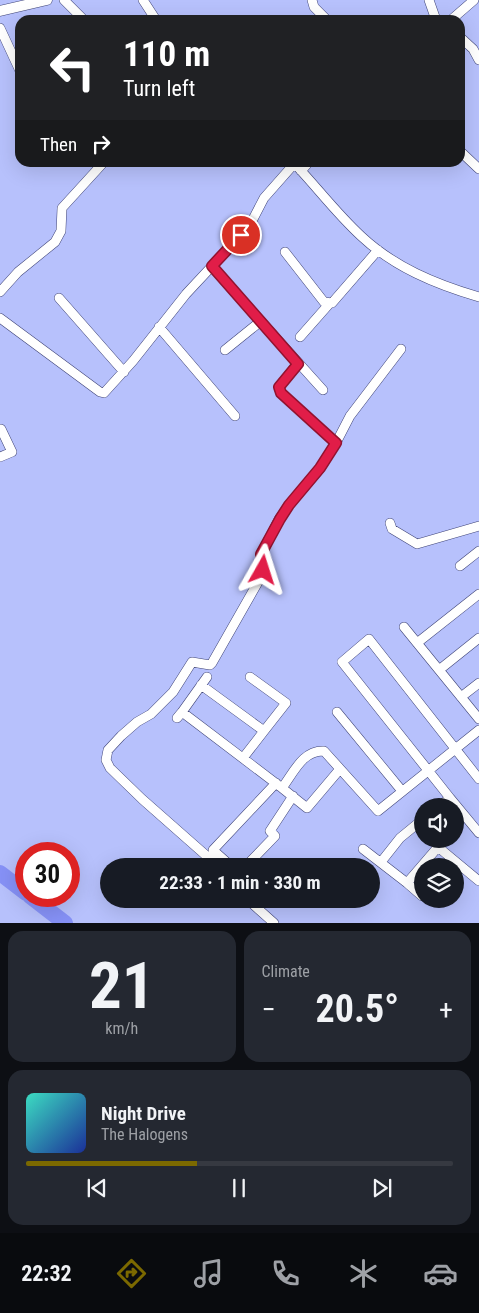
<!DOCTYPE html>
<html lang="en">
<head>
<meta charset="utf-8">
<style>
	:root { --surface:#171b24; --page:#242831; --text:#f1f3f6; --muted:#9ea1a6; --line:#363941; --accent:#7b6900 }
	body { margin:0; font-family:"Roboto Condensed",sans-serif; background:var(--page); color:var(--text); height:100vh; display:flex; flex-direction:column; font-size:19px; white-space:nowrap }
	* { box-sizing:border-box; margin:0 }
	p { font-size:16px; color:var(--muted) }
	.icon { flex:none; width:28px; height:28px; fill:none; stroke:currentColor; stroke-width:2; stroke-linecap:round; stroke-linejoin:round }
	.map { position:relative; height:923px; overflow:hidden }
	.side { display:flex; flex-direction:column; gap:8px; padding:8px; background:#0d0f14; flex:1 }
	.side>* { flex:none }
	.banner { position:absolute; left:15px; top:15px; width:450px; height:152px; border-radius:15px; box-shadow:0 5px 20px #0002; background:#202124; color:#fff; overflow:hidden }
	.fabs { position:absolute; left:414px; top:798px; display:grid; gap:10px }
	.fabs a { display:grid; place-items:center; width:50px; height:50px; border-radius:50%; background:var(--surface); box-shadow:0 5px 20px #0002; font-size:25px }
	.speed { position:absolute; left:15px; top:842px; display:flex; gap:10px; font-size:25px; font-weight:700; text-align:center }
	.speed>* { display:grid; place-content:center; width:65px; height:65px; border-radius:50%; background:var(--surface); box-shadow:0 5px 20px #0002; line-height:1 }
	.speed .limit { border:8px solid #d22; background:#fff; color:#111 }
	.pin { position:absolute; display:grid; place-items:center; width:42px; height:42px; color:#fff; margin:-21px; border:2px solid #fff; border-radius:50%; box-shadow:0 1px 5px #0007 }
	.me { position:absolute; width:55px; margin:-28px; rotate:6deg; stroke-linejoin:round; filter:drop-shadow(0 0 4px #0008) }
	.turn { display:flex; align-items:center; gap:18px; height:105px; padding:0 25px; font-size:22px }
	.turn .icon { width:65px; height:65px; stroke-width:2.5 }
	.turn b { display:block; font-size:35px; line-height:42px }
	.then { display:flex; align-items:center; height:48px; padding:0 25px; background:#0003; gap:10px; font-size:19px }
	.big { font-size:38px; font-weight:700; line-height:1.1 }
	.side .card { flex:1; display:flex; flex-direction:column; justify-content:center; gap:8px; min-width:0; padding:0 18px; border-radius:15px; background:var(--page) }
	.side .dial { align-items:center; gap:0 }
	.dial b { font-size:65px; line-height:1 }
	.song { display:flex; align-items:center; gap:15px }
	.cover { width:60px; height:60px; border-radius:8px; background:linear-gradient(135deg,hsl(170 70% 55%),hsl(230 70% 35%)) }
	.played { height:5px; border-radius:2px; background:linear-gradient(90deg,var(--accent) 40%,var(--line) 40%) }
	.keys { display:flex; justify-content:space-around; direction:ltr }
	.heat { display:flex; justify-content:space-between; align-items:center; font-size:28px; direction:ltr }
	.side .tiles { flex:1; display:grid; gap:8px; grid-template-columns:1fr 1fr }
	.card:last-child { grid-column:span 2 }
	.trip { position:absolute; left:100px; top:858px; width:280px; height:50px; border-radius:25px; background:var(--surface); box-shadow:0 5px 20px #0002; font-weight:700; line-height:50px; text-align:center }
	.menu { display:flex; height:80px; justify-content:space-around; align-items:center; background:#090b0e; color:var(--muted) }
	.menu .icon { width:35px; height:35px }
	.menu .on { color:var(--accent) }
	.menu b { font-size:22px; color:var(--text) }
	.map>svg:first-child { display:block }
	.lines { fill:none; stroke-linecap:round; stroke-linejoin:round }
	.river { stroke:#8691f6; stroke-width:16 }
	.minor-casing { stroke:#3f4477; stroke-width:10 }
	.major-casing { stroke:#3f4477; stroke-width:11 }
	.minor { stroke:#fff; stroke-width:9 }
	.major { stroke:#fff; stroke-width:10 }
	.route-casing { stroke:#92132f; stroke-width:12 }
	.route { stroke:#e11d48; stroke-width:9 }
</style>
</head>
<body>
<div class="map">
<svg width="479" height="923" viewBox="0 0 479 923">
	<rect width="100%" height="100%" fill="#b7c1fc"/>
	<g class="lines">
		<path class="river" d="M0 873 26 893
			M30 896 65 923"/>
		<defs>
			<path id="minor" d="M64 0 84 20
				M143 0 156 20
				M312 0 314 7 327 20
				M429 0 436 20
				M451 20 474 0
				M0 28 20 71
				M460 37 473 49 479 60
				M460 151 479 169
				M293 162C316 186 336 213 361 236 394 267 435 284 479 297
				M301 171 309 162
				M285 252 324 302 332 303 378 250
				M212 267 323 390
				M0 292 18 272 55 242 61 231 62 208 104 162
				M59 298 124 372
				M0 318 100 392 104 393 133 361 186 294 241 235 251 223 264 198 294 164
				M159 327 235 416
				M300 337 330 303
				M225 350 261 321
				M336 443 350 416 401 349
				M0 457 12 452 1 429
				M390 523 392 529 417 544 479 526
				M460 566 479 551
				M404 627 479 719
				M417 643 479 594
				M439 670 479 638
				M250 677 286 703 264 731
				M201 685 264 731 243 758
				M461 697 479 683
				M182 712 207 677
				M337 712 402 791
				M177 718 182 712 282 788
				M340 769 307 808 282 788C294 772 303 750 324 751L378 811 479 730
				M450 798 479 833
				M440 806 450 798 342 662 369 639 479 779
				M363 849 407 883
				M381 862 400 838 422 820
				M218 866 142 799 110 768 106 760 108 750 121 736 137 722 151 714 173 692 192 662 210 665 212 663 262 575 261 554 279 519 289 505 320 469 336 443 281 393 279 387 297 364
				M231 866 213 850 276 783
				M246 866 275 836 270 831 293 796
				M422 896 407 883 438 847 479 881
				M247 899 274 923"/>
			<path id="major" d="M0 11 47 0"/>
		</defs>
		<use href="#minor" class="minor-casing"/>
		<use href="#major" class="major-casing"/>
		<use href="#minor" class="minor"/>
		<use href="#major" class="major"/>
	</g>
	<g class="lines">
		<defs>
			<path id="route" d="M241 235 212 266 298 364 279 387 281 393 336 443 320 468 289 505 280 519 261 554 263 570"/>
		</defs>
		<use href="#route" class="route-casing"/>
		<use href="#route" class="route"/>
	</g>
</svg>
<div class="fabs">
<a><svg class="icon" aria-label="sound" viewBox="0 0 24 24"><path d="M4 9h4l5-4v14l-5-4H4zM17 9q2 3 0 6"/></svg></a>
<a><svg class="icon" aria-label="layers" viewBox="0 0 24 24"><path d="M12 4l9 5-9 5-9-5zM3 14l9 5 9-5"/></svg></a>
</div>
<div class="speed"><div class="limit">30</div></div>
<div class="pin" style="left:241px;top:235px;background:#d93025"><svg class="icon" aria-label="arrive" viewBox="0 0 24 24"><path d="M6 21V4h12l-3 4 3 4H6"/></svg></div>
<svg class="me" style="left:263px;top:570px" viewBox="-20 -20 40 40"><path d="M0-17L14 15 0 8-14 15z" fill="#e11d48" stroke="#fff" stroke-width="4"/></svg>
<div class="trip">22:33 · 1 min · 330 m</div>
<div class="banner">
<div class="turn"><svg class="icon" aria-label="left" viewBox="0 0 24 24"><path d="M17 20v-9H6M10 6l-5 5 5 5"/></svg><div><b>110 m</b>Turn left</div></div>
<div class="then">Then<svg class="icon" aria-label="right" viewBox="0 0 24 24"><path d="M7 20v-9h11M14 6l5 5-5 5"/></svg></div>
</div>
</div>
<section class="side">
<div class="tiles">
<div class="card dial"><b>21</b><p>km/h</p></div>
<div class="card"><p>Climate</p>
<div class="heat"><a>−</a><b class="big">20.5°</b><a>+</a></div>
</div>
<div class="card">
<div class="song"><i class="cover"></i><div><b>Night Drive</b><p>The Halogens</p></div></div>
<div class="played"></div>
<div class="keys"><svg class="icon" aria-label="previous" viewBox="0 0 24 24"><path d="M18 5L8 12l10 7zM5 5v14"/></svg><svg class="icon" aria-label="pause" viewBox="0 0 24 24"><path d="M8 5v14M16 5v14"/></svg><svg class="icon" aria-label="next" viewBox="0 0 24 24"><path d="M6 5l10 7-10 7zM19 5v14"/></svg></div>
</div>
</div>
</section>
<nav class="menu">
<b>22:32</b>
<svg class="icon on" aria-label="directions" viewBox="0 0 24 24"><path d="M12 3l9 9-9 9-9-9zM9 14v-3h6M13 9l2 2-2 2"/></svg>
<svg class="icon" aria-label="music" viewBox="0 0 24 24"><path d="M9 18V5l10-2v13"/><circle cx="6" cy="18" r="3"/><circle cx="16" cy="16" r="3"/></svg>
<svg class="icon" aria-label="phone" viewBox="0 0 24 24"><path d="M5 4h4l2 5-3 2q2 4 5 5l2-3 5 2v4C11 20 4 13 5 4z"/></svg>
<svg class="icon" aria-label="climate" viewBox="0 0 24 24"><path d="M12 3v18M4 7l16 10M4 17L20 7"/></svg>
<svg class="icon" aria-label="car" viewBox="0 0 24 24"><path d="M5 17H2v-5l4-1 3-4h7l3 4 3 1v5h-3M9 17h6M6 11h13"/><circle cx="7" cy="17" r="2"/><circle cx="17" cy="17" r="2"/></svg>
</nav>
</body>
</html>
